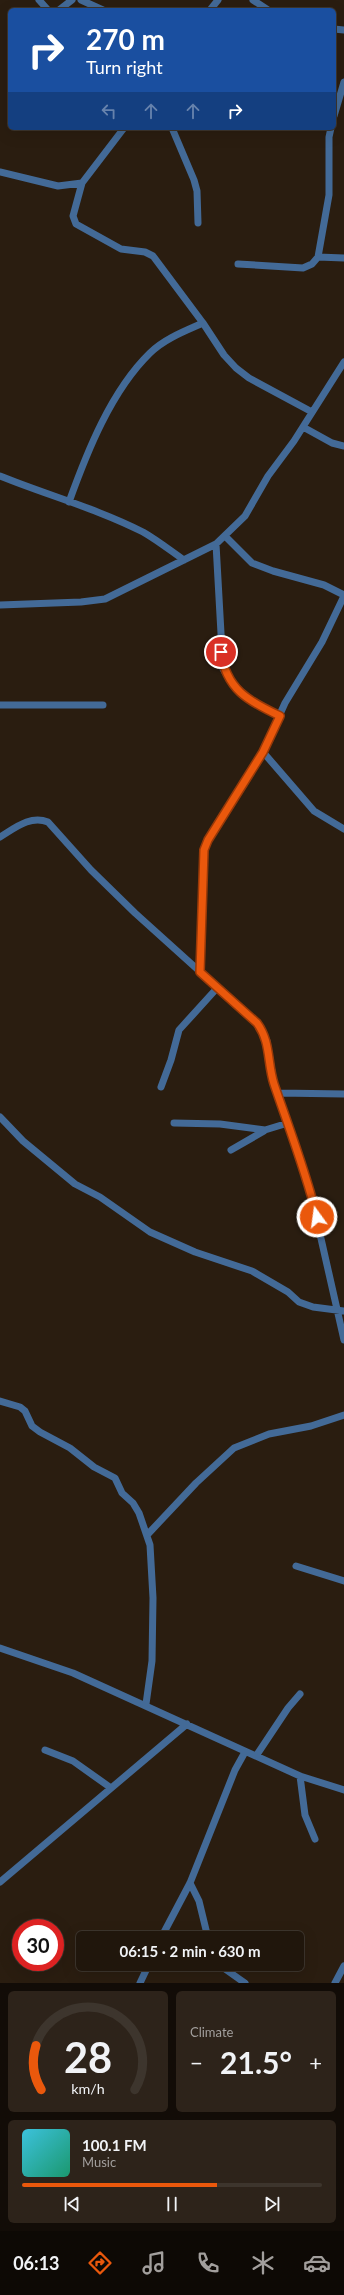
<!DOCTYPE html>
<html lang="en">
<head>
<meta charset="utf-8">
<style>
	:root { --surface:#20160c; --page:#2d231a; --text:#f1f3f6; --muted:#a29f9d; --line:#3d352d; --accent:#ea580c }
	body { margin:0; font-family:Lato,sans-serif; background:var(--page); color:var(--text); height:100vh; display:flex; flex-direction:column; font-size:15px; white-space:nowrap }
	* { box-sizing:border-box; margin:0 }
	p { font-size:13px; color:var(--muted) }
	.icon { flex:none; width:22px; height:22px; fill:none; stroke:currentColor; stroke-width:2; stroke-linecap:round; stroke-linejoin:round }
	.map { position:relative; height:1983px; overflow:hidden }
	.drawer { display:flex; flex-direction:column; gap:8px; padding:8px; background:#120c07; flex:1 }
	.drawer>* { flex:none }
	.guide { position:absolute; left:8px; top:8px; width:328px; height:122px; border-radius:6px; box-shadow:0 4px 16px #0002,0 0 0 1px var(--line); background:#1a4fa0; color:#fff; overflow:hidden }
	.speed { position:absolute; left:12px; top:1919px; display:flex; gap:8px; font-size:20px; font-weight:700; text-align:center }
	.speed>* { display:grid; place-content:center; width:52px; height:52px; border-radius:50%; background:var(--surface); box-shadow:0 4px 16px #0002,0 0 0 1px var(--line); line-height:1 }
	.speed .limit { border:6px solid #d22; background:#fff; color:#111 }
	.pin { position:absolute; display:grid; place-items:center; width:34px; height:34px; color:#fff; margin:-17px; border:2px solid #fff; border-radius:50%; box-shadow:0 1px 4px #0007 }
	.me { position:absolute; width:44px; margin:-22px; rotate:346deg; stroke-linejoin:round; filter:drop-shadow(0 0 3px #0008) }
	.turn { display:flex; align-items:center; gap:14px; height:84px; padding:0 12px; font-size:18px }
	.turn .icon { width:52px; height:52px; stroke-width:2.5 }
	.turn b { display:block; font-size:28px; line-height:34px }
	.lanes { display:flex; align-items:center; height:38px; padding:0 12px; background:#0003; justify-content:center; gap:20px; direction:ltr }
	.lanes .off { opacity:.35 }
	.big { font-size:30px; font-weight:700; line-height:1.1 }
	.drawer .tile { flex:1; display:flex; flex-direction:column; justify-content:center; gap:6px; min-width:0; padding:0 14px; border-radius:6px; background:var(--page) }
	.drawer .dial { align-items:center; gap:0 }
	.dial svg { height:104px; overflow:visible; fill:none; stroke:var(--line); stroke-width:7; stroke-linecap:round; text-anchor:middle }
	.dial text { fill:var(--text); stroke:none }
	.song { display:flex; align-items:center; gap:12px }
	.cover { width:48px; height:48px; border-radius:6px; background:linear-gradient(135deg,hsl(190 70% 55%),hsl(160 70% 35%)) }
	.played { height:4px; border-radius:2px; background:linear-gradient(90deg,var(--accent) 65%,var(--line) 65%) }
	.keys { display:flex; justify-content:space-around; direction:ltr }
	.heat { display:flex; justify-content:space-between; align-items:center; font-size:22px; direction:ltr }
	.drawer .tiles { flex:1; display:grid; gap:8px; grid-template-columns:1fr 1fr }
	.tile:last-child { grid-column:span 2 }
	.trip { position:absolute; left:76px; top:1931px; width:228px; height:40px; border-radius:6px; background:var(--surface); box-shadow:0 4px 16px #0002,0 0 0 1px var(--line); font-weight:700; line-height:40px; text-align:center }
	.dock { display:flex; height:64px; justify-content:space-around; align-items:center; background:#0d0905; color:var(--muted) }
	.dock .icon { width:28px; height:28px }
	.dock .on { color:var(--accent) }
	.dock b { font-size:18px; color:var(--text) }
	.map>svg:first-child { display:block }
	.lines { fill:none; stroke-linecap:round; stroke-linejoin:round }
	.street { stroke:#436a97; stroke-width:7 }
	.route-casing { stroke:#983908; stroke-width:10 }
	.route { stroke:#ea580c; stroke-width:7 }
</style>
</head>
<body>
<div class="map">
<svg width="344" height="1983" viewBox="0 0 344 1983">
	<rect width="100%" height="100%" fill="#2a1d10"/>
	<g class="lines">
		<path class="street" d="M39 0 48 10
			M81 0 103 10
			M253 0 268 10
			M59 10 72 0
			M210 10 218 0
			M334 29 344 30
			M334 116 344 82
			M172 128 194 180 197 191 198 223
			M0 172 58 186 82 183 124 128
			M82 183 73 216 76 224 121 249 145 252 153 256 203 323 224 355 236 368 249 378 312 412
			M318 257 344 258
			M238 264 303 268 312 264 318 257 329 195V137L331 128
			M303 427 332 443 344 446
			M0 476C47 495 98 509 143 532 157 540 171 551 184 560
			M69 502C87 452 111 391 150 353 164 339 185 331 203 323
			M225 536 252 563 273 571 324 585 344 595
			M216 544 223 669C237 693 255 704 280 715
			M0 605 81 602 105 599 216 544 245 516 268 476 294 441 344 362
			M0 705H103
			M263 752 314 811 344 829
			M0 837C15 828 30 815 48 822L91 870 135 913 257 1023 267 1041 274 1084 310 1190 344 1340
			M201 972 204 849 208 840 263 752 285 703 322 642 344 596
			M161 1087 171 1060 179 1030 218 987
			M279 1093 344 1094
			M0 1117 23 1141 75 1184 100 1197 150 1232 195 1252 252 1271 288 1292 299 1302 313 1307 344 1311
			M174 1123 220 1124 265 1130 288 1123
			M231 1150 264 1131
			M0 1401 20 1407 25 1411 32 1426 40 1432 70 1448 94 1467 115 1478 122 1493 133 1503 139 1513 150 1545 153 1598 152 1661 146 1704
			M148 1534 196 1483 234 1448 269 1434 311 1426 344 1415
			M296 1566 344 1581
			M0 1648 73 1673 300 1776 344 1790
			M45 1750 73 1761 111 1788
			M256 1756 288 1708 300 1694
			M300 1776 305 1815 315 1839
			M0 1882 187 1724
			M190 1883 199 1901 208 1938
			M161 1938 190 1883 235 1770 245 1752
			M218 1964 245 1983
			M140 1983 149 1964
			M335 1983 344 1966"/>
	</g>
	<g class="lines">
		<defs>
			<path id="route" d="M221 652C226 689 248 701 280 716L263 752 208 840 204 850 200 972 257 1023C271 1042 267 1062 274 1084 289 1128 306 1172 317 1217"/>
		</defs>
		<use href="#route" class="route-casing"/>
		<use href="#route" class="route"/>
	</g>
</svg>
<div class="speed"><div class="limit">30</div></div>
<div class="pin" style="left:221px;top:652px;background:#d93025"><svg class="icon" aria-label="arrive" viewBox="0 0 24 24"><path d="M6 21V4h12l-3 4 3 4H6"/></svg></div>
<svg class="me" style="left:317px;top:1217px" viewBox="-20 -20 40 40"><circle r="17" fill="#ea580c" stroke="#fff" stroke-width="3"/><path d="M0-11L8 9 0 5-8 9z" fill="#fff"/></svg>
<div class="trip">06:15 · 2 min · 630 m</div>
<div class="guide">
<div class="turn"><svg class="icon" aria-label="right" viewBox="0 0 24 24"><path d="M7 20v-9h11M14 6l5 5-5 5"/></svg><div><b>270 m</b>Turn right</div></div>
<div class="lanes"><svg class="icon off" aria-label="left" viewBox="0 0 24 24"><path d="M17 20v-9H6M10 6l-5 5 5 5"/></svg><svg class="icon off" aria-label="ahead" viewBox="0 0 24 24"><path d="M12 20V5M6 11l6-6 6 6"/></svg><svg class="icon off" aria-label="ahead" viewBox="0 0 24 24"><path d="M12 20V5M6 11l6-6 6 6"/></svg><svg class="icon" aria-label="right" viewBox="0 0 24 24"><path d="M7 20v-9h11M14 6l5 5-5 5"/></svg></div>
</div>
</div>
<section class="drawer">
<div class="tiles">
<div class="tile dial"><svg viewBox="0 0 100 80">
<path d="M14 69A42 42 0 1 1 86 69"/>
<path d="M14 69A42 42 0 0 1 10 35" stroke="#ea580c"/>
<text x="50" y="56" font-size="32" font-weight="700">28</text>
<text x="50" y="72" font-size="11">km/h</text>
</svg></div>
<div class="tile"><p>Climate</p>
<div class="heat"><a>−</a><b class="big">21.5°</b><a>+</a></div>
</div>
<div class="tile">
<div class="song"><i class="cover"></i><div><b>100.1 FM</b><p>Music</p></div></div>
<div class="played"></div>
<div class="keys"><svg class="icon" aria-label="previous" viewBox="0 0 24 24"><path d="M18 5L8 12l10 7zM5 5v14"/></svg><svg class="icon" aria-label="pause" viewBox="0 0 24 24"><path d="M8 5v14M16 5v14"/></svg><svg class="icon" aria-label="next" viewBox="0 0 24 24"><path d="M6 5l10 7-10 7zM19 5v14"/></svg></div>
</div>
</div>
</section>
<nav class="dock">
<b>06:13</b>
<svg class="icon on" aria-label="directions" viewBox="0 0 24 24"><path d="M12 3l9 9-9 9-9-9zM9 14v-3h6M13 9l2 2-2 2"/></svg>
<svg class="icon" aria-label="music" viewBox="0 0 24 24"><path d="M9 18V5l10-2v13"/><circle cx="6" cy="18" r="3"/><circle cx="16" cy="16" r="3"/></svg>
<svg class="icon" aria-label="phone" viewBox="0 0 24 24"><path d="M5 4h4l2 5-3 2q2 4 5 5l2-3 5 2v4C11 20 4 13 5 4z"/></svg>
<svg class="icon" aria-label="climate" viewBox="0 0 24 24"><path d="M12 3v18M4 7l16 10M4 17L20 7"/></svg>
<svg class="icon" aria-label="car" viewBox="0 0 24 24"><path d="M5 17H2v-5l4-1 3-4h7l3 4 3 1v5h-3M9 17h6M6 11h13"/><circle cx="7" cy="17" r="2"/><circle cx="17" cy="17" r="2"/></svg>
</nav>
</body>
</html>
